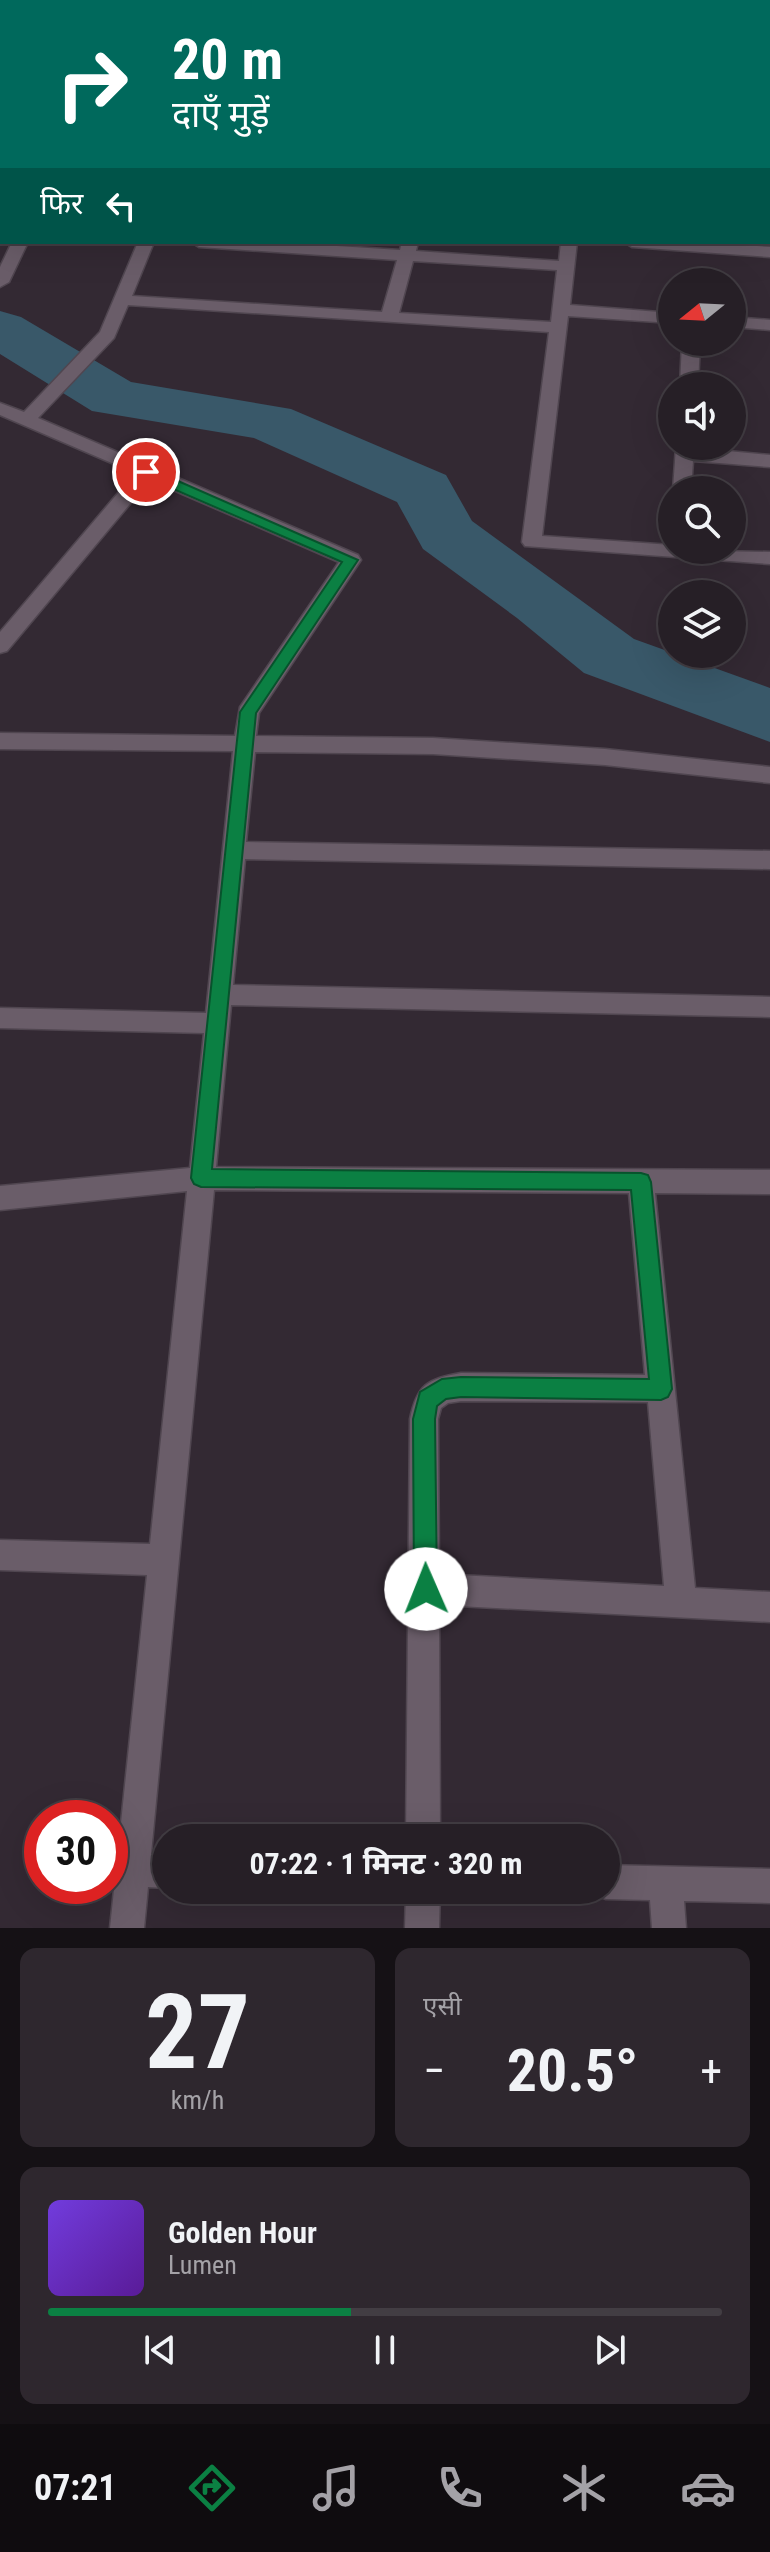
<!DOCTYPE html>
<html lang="hi">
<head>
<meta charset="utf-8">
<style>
	:root { --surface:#261f26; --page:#2e272e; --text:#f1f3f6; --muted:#a4a2a7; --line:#423d43; --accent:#0b8043 }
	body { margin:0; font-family:"Roboto Condensed","Noto Sans Devanagari",sans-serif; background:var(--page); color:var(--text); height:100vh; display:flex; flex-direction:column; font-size:30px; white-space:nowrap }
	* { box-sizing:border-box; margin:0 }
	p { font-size:26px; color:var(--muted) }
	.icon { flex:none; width:44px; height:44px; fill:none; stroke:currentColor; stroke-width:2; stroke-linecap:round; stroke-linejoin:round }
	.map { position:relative; height:1928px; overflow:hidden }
	.drawer { display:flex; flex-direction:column; gap:20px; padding:20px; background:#151115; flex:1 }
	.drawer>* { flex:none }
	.guide { position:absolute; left:0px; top:0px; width:770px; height:244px; box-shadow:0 8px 32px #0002,0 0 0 2px var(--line); background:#00695c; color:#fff; overflow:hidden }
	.needle { width:52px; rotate:252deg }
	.buttons { position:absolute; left:658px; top:268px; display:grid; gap:16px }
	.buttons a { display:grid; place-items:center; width:88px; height:88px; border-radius:50%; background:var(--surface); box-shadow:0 8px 32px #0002,0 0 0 2px var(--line); font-size:40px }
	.speed { position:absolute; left:24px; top:1800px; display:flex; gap:16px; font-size:40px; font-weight:700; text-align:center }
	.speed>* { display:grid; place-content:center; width:104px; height:104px; border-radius:50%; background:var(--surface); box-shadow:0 8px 32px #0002,0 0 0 2px var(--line); line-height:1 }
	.speed .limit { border:12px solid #d22; background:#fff; color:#111 }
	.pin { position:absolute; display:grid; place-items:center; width:68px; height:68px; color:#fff; margin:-34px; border:4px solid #fff; border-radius:50%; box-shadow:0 2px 8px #0007 }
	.me { position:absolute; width:88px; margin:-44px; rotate:359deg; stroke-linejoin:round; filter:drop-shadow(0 0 6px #0008) }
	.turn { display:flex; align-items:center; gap:28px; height:168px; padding:0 40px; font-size:36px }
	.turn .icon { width:104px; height:104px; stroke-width:2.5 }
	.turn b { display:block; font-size:56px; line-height:68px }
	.then { display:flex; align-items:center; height:76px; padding:0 40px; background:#0003; gap:16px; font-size:30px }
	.big { font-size:60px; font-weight:700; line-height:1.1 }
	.drawer .tile { flex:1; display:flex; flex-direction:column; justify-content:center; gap:12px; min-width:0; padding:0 28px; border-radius:16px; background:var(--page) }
	.drawer .dial { align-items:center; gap:0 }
	.dial b { font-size:104px; line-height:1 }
	.song { display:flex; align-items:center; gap:24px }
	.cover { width:96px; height:96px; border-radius:12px; background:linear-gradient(135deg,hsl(260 70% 55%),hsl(270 70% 35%)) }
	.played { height:8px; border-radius:4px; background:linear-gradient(90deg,var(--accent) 45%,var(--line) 45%) }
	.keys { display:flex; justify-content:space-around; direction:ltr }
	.heat { display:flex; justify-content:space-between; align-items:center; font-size:44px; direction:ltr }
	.drawer .tiles { flex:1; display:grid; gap:20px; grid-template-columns:1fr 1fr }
	.tile:last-child { grid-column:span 2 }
	.trip { position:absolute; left:152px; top:1824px; width:468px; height:80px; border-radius:40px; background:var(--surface); box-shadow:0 8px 32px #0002,0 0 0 2px var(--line); font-weight:700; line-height:80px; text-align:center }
	.dock { display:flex; height:128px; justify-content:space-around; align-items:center; background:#0f0c0f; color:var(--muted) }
	.dock .icon { width:56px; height:56px }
	.dock .active { color:var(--accent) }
	.dock b { font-size:36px; color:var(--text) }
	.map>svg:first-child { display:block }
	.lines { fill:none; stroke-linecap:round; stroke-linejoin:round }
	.river { fill:#395869; fill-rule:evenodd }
	.minor-casing { stroke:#504650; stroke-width:3 }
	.minor { fill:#6a5d69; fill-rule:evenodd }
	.route { fill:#0b8043; stroke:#07532c; stroke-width:2 }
</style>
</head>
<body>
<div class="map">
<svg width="770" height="1928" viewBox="0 0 770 1928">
	<rect width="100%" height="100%" fill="#332933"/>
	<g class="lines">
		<path class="river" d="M0 311 21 317 131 382 291 409 446 475 472 521 634 639 770 688V742L584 673 517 618 423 549 397 502 254 438 92 411 0 354Z"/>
		<defs>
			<path id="minor" d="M0 0H7L9 2H2L0 6Z
				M240 0H254L239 2Z
				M418 0H432V2H418Z
				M598 0H612V2H598Z
				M768 34H770V43H768Z
				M0 168H2V178H0Z
				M12 242H28L9 282 0 287V267Z
				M138 242H154L132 296 382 312 397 260 199 247 191 242H274L400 250 402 242H418L416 251 559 261 561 242H577L570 305 672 313V323L568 316 542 536 672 545V550L770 552V564L525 546 522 542 549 332 128 305 114 338 38 418 358 555 361 560 259 713 256 736 433 738 605 749 770 767V783L605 765 433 754 255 752 246 842 770 851V869L245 859 233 985 770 997V1017L231 1005 216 1167 770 1170V1194L655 1193 695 1588 770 1592V1622L439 1605 440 1838H406L410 1419C417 1385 427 1379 461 1373L645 1375 629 1193 214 1190 151 1854H166V1888L148 1887 144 1928H110L147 1575 0 1570V1540L150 1544 187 1191 0 1210V1186L190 1168 204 1033 0 1028V1008L206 1013 233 751 0 749V733L235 736 240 707 339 562 150 480 7 651 0 653V632L135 473 0 415V403L24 412 100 332ZM413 261 557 270 551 322 399 313ZM461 1401 648 1402 664 1586 439 1574 438 1419 441 1408 448 1403Z
				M624 242H699L770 247V257L632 247Z
				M732 317 770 320V330L732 327Z
				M682 342H700L698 386H680Z
				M676 446 770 455V467L693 461 691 490H673Z
				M606 1865 770 1869V1903L684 1901 686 1928H652L650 1900 606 1899 594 1894 592 1890H606Z
				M406 1890H440L439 1928H405Z"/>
		</defs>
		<use href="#minor" class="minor-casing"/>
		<use href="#minor" class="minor"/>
	</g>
	<path class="route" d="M146 467 358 560 256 713 212 1169 641 1173 648 1175 651 1182 672 1389 668 1397 661 1400 461 1397 446 1399 437 1406 435 1419 437 1589 434 1598 426 1601 418 1598 414 1589 413 1419 420 1392 442 1379 461 1377 649 1379 631 1190 201 1187 194 1184 191 1178 240 712 342 562 141 475 139 472Z"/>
</svg>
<div class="buttons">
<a><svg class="needle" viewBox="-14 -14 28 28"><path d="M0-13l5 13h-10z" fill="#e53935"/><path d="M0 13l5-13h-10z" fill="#a4a2a7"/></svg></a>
<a><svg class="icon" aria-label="sound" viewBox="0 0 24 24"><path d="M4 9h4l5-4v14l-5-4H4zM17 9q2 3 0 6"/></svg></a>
<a><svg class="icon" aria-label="search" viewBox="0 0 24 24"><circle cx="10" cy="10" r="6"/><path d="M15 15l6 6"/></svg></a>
<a><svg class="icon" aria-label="layers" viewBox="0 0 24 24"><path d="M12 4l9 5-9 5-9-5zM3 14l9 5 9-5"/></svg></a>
</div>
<div class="speed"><div class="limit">30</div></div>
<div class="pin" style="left:146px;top:472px;background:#d93025"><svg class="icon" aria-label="arrive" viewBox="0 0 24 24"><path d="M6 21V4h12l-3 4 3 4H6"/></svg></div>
<svg class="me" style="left:426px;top:1589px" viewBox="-20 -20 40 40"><circle r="19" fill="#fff"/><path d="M0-13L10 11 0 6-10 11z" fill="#0b8043"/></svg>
<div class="trip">07:22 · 1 मिनट · 320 m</div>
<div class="guide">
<div class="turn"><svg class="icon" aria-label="right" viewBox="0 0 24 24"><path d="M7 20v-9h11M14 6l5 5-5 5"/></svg><div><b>20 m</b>दाएँ मुड़ें</div></div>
<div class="then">फिर<svg class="icon" aria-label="left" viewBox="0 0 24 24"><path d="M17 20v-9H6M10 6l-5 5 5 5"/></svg></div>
</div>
</div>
<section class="drawer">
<div class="tiles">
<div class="tile dial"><b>27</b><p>km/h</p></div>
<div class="tile"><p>एसी</p>
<div class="heat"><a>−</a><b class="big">20.5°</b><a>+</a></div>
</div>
<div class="tile">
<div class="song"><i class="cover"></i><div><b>Golden Hour</b><p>Lumen</p></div></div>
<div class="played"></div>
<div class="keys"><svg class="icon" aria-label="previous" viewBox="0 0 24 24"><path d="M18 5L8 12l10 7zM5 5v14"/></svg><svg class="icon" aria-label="pause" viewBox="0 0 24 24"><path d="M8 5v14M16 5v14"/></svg><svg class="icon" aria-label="next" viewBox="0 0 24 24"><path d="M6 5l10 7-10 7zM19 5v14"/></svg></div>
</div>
</div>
</section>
<nav class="dock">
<b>07:21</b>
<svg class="icon active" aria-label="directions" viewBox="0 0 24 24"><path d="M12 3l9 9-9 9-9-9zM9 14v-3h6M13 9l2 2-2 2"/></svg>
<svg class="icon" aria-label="music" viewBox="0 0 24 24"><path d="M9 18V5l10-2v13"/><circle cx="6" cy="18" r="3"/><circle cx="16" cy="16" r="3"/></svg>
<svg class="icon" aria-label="phone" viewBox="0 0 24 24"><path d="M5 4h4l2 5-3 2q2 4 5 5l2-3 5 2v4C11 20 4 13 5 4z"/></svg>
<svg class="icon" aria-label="climate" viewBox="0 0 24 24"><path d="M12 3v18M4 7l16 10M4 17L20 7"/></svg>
<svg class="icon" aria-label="car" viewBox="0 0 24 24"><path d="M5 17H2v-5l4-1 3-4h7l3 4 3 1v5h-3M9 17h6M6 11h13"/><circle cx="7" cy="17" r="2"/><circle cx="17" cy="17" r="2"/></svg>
</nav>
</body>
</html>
